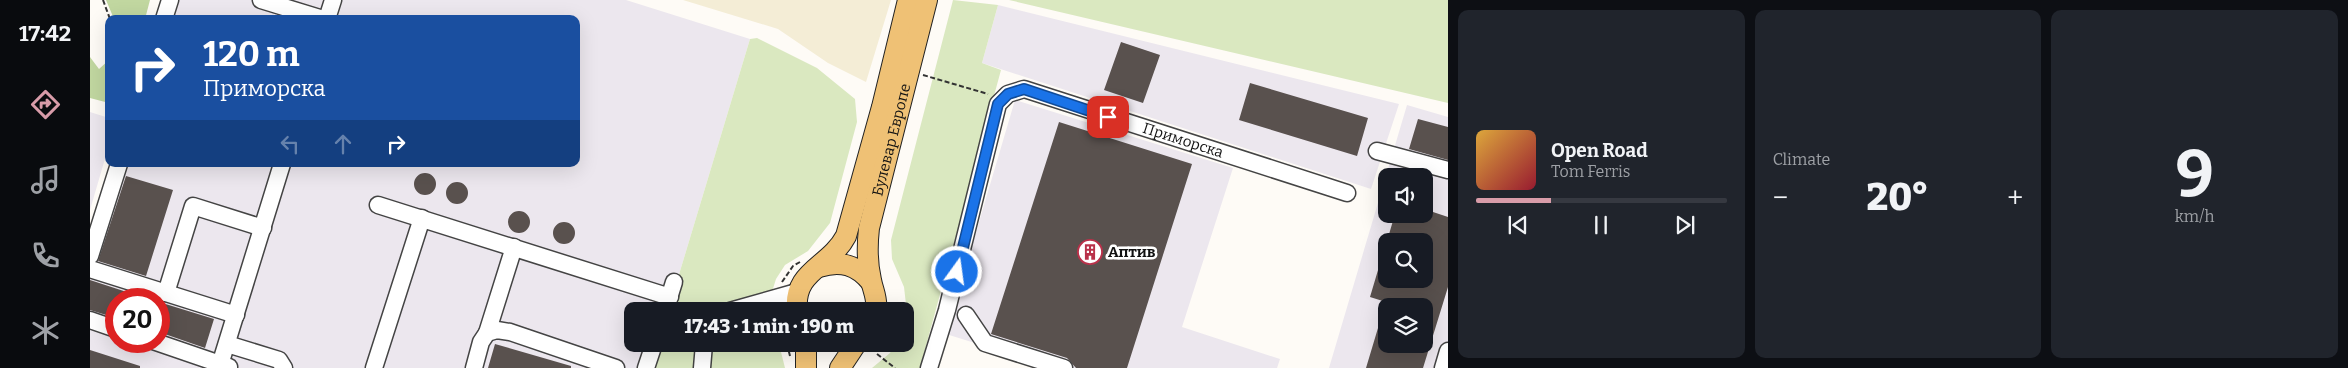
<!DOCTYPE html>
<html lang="en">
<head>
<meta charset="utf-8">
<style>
	:root { --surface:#171b24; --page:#20242c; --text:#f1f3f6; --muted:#9ea1a6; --line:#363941; --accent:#d89ca9 }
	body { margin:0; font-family:Bitter,serif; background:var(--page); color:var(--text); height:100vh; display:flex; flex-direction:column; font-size:19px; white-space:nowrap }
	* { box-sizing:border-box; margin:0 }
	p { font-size:16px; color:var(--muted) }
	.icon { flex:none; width:28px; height:28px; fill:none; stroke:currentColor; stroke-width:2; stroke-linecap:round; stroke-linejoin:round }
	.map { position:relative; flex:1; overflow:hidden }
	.sheet { display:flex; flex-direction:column; gap:10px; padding:10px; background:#0d0f14; width:900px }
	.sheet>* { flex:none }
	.hud { position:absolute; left:15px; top:15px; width:475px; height:152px; border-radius:10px; box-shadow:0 5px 20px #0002; background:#1a4fa0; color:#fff; overflow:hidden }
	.tools { position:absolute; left:1288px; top:168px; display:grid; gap:10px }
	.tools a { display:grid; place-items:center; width:55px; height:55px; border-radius:10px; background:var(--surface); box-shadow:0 5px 20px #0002; font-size:25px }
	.speed { position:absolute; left:15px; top:288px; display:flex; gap:10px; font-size:25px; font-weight:700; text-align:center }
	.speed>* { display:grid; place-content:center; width:65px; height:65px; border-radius:50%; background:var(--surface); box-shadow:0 5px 20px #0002; line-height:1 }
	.speed .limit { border:8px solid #d22; background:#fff; color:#111 }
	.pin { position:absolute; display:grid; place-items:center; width:42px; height:42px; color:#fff; margin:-21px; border-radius:10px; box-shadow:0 2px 8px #0006 }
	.me { position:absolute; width:55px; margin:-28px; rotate:14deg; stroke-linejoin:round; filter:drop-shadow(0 0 4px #0008) }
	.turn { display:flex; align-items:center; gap:18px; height:105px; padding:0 15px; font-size:22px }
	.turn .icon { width:65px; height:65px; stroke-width:2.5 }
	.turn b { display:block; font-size:35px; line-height:42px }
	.lanes { display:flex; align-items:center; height:48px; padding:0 15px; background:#0003; justify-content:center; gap:25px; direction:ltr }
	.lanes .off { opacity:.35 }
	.big { font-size:38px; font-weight:800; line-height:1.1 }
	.sheet .tile { flex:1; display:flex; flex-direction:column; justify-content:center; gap:8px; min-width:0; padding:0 18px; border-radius:10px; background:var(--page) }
	.sheet .dial { align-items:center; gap:0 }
	.dial b { font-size:65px; line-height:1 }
	.song { display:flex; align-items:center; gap:15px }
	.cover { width:60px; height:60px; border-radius:8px; background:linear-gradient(135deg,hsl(40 70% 55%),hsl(350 70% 35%)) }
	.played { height:5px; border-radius:2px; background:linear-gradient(90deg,var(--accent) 30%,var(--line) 30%) }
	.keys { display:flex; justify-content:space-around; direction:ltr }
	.heat { display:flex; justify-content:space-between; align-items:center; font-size:28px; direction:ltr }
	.sheet .tiles { flex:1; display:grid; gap:10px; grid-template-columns:repeat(3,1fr) }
	.trip { position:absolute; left:534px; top:302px; width:290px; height:50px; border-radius:10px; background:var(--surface); box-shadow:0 5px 20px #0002; font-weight:800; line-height:50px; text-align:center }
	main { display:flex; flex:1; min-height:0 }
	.tab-bar { display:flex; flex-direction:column; width:90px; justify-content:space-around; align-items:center; background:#090b0e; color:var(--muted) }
	.tab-bar .icon { width:35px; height:35px }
	.tab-bar .current { color:var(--accent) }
	.tab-bar b { font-size:22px; color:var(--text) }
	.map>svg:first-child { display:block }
	.industrial { fill:#ece7ee; fill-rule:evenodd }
	.farmland { fill:#f4edd6 }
	.green { fill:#dae8c0 }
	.forest { fill:#c1d7a0 }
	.building { fill:#59514e }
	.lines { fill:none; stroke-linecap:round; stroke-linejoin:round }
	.minor-casing { stroke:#444; stroke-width:19 }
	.major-casing { stroke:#222; stroke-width:22 }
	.path { stroke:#333; stroke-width:2; stroke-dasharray:5 2.5; stroke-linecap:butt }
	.minor { stroke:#fff; stroke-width:16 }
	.major { stroke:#efc175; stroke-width:20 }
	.route-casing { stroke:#114b97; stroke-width:12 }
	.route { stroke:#1a73e8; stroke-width:9 }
	.labels { text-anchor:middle; stroke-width:5; stroke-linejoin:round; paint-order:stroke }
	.street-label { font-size:15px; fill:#111; stroke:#fff }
	.poi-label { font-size:15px; font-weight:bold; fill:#111; stroke:#fff; text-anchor:start }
</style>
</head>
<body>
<main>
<nav class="tab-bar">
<b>17:42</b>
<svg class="icon current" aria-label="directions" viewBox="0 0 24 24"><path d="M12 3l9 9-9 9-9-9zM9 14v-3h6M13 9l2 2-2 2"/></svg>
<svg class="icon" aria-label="music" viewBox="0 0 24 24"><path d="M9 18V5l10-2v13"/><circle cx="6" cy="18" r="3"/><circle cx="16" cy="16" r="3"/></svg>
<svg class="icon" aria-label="phone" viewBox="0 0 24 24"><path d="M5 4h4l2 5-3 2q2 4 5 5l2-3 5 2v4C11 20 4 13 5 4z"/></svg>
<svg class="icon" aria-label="climate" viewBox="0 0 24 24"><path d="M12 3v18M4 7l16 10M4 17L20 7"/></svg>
</nav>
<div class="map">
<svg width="1358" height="368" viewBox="0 0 1358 368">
	<rect width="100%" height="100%" fill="#fefbf6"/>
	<path class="industrial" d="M76 0H536L660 39 578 311H542V344H568L561 368H0V242L23 164H486V19H70ZM26 299H69V341H26Z
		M908 5 1309 104 1281 189 892 63Z
		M925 100 1143 168 1092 327 1190 359 1187 368H965L856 334Z
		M1317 105 1358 117V368H1239ZM1296 176H1334V214H1296ZM1296 241H1334V279H1296ZM1296 306H1334V344H1296Z
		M0 112 19 118V145L0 210Z"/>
	<path class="farmland" d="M593 0H801L776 82 738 63 688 29Z"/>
	<path class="green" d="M863 0 908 5 892 63 911 70 830 368H782L800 353 805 344H815L817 313 814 287 802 259 801 240Z
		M919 0H1358V103Z
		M667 38 727 68 765 99 767 122 740 223 718 251 695 265 686 279 676 311H578L660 39Z
		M568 344H689L695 368H561Z"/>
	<path class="forest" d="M16 0H60L55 19H24Z
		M0 57 9 69 19 60V103L0 98Z"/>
	<path class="building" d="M1031 42 1070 55 1053 103 1014 90Z
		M1160 83 1278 118 1267 156 1149 120Z
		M1328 119 1358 127V160L1319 149Z
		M969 122 1102 164 1037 368H986L977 358 901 334Z
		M324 184a11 11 0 1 1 22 0a11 11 0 1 1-22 0Z
		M36 176 83 190 56 276 8 261Z
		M356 193a11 11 0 1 1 22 0a11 11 0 1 1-22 0Z
		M1334 209 1358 217V287L1333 368H1276L1294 308 1296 309V344H1334V306H1295L1296 302 1280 297 1294 250H1296V279H1334V241H1297L1305 214H1334Z
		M418 222a11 11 0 1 1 22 0a11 11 0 1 1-22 0Z
		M463 233a11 11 0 1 1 22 0a11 11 0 1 1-22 0Z
		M0 280 52 297V299H26V318L0 310Z
		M69 302 124 319 115 348 69 332Z
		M405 344 481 366V368H398Z
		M0 350 50 366V368H0Z"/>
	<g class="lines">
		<defs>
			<g id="minor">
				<path d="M171 0 233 19"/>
				<path d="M74 19 80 0"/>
				<path d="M237 19 243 0"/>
				<path d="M1287 151 1358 170"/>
				<path d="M288 205 580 297"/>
				<path d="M0 256 29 164"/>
				<path d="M0 269 146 315"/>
				<path d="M76 293 103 206 173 228"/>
				<path d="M575 311 584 282"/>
				<path d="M640 311 707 292"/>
				<path d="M876 315 895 343 974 368"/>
				<path d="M0 320 26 329"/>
				<path d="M397 333 424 247"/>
				<path d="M63 341 139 367"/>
				<path d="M137 344 189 360 194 368"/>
				<path d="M129 368 192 164"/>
				<path d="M284 368 332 218"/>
				<path d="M384 368 391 342 397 333 407 330 420 332 526 368"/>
				<path d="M556 368 564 344"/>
				<path d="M612 368 614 344"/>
				<path id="s1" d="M839 368 857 310 908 104 918 94 934 89 1257 193"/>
				<path d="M1353 368 1358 351"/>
			</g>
			<g id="major">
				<path d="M729 267C751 260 767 265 781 282"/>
				<path d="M707 311C703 270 739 268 756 236L792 107 818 0"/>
				<path id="s2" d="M786 311C788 299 783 291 781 280 777 263 777 246 779 228L837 0"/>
				<path d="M716 344V368"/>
				<path d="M750 368 766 344"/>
			</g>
		</defs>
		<use href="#minor" class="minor-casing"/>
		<use href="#major" class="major-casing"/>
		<path class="path" d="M13 0 20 19
			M833 75 898 94
			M692 282 703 266 710 262
			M697 344 700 356
			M787 354 805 368"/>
		<use href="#minor" class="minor"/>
		<use href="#major" class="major"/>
	</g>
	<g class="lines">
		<defs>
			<path id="route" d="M867 272 908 104 918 94 934 89 1018 117"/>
		</defs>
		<use href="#route" class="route-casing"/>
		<use href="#route" class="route"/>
	</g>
	<defs>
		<symbol id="building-ring" viewBox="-11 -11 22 22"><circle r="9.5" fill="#fff" stroke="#b9314a" stroke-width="1.5"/><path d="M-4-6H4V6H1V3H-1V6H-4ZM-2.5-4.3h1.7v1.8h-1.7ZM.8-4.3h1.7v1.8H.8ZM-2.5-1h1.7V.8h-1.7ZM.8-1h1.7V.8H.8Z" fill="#b9314a"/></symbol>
	</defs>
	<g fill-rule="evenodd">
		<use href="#building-ring" x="986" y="238" width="28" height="28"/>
	</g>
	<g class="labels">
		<g class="street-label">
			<text dy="5" stroke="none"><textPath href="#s2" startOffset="175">Булевар Европе</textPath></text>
			<text dy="5" stroke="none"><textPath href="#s1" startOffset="471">Приморска</textPath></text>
		</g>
		<g class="poi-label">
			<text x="1018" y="257">Аптив</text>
		</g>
	</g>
</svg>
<div class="tools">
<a><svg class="icon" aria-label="sound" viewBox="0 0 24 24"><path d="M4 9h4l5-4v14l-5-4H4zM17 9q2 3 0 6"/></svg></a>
<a><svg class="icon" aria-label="search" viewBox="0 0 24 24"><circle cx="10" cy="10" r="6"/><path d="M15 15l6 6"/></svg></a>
<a><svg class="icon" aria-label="layers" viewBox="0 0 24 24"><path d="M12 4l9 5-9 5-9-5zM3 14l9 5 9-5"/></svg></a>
</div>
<div class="speed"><div class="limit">20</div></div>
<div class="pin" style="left:1018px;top:117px;background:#d93025"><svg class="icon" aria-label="arrive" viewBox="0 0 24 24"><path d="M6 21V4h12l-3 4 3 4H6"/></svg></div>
<svg class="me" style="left:867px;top:272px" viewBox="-20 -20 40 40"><circle r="17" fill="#1a73e8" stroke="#fff" stroke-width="3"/><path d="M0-11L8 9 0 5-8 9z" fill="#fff"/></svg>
<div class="trip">17:43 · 1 min · 190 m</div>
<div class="hud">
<div class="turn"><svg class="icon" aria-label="right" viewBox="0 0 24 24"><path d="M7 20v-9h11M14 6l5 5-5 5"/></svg><div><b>120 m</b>Приморска</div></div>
<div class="lanes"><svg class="icon off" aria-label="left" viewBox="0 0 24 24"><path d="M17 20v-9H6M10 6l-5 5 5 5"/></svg><svg class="icon off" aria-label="ahead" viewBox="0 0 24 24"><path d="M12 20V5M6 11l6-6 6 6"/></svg><svg class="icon" aria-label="right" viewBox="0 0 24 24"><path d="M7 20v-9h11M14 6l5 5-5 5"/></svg></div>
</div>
</div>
<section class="sheet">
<div class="tiles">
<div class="tile">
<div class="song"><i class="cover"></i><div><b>Open Road</b><p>Tom Ferris</p></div></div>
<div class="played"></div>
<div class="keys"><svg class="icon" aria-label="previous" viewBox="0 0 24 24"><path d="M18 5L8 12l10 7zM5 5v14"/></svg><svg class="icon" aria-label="pause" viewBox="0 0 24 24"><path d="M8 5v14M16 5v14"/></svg><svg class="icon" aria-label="next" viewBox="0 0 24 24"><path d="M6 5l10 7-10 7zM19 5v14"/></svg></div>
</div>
<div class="tile"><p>Climate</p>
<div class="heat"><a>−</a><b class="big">20°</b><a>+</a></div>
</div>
<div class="tile dial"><b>9</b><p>km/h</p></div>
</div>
</section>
</main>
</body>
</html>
